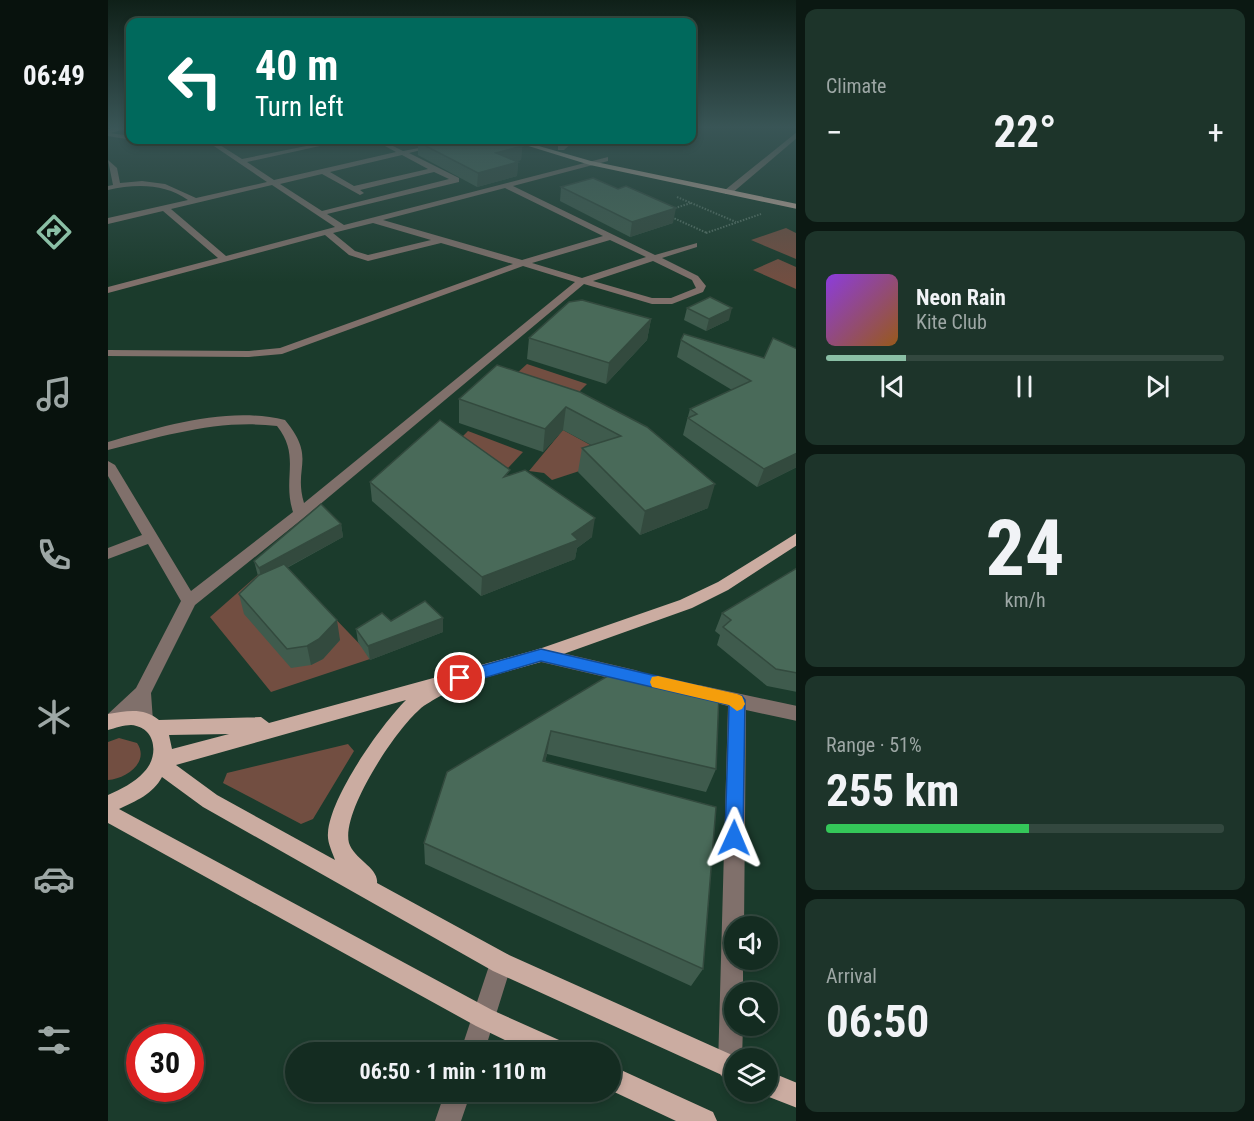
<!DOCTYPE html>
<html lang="en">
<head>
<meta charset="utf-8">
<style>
	:root { --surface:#142c21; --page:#1d342a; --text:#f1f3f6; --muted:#9da7a5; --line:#33483f; --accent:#8abfa5 }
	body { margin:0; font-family:"Roboto Condensed",sans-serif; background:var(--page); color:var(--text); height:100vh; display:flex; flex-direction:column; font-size:22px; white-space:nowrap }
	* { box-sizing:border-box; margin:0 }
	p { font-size:20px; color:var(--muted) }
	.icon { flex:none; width:33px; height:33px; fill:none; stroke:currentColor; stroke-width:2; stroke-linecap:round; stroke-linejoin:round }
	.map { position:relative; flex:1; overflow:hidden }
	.panel { display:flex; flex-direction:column; gap:9px; padding:9px; background:#0b1812; width:458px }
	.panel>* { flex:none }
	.hud { position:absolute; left:18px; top:18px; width:570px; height:126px; border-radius:12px; box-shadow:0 3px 9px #0003,0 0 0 2px var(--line); background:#00695c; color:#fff; overflow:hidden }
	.buttons { position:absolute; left:616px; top:916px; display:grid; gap:12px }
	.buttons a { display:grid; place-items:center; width:54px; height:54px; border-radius:50%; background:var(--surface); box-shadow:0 3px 9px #0003,0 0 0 2px var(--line); font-size:30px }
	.speed { position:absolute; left:18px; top:1024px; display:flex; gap:12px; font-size:30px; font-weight:700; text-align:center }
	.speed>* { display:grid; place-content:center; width:78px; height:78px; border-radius:50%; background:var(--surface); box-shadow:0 3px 9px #0003,0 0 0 2px var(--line); line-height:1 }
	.speed .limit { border:9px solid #d22; background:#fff; color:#111 }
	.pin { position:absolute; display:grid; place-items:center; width:51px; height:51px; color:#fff; margin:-26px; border:3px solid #fff; border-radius:50%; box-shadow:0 2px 6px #0007 }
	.me { position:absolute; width:66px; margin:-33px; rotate:1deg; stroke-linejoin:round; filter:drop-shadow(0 0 4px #0008) }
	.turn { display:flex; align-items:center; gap:21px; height:126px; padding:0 30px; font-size:27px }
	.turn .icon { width:78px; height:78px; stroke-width:2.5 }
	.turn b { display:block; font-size:42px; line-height:51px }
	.big { font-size:45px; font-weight:700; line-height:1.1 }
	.panel .widget { flex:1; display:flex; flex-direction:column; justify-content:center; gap:9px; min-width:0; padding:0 21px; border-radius:12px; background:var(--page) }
	.panel .dial { align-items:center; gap:0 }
	.dial b { font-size:78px; line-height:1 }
	.song { display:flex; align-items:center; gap:18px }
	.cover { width:72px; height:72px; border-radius:9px; background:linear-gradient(135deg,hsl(270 70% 55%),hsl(30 70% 35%)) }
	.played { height:6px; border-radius:3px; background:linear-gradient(90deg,var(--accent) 20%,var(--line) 20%) }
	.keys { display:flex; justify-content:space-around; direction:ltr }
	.heat { display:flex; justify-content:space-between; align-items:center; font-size:33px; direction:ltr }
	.charge { height:9px; border-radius:4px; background:linear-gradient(90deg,#34c759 51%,var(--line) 0) }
	.trip { position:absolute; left:177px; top:1042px; width:336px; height:60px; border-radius:30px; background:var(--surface); box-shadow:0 3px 9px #0003,0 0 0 2px var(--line); font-weight:700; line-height:60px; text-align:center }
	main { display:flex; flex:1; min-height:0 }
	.menu { display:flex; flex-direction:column; width:108px; justify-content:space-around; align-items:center; background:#08120d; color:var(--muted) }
	.menu .icon { width:42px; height:42px }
	.menu .selected { color:var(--accent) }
	.menu b { font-size:27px; color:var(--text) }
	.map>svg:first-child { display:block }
	.green { fill:#724e41 }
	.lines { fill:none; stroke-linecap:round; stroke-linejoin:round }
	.path { stroke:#567164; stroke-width:2; stroke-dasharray:1.5 1.5; stroke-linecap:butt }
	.minor { fill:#80706b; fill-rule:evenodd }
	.major { fill:#cbaca1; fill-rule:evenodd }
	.wall { fill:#3f5b4d }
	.shaded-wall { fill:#334a3e }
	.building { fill:#496a59; stroke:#334a3e; stroke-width:1.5 }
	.route { fill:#1a73e8; stroke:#114b97; stroke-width:1.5 }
	.slow { fill:#f59e0b }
</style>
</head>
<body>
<main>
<nav class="menu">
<b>06:49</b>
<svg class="icon selected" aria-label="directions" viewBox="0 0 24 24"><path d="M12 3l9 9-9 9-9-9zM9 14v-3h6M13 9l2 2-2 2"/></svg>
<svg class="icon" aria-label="music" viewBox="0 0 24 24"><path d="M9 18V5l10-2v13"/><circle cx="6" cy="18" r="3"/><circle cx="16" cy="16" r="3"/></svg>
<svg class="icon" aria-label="phone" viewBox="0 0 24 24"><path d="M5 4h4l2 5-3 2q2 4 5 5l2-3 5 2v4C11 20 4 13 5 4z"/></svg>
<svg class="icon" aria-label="climate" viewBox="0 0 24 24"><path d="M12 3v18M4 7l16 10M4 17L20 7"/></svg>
<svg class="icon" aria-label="car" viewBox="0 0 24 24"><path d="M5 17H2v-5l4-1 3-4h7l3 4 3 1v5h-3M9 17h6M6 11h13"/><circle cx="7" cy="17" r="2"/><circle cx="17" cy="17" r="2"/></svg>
<svg class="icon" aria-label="filters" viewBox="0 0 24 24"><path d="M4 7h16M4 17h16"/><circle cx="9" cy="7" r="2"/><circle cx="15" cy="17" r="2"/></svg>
</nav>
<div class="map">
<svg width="689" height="1121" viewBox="0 0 689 1121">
	<rect width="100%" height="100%" fill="#1b3b2c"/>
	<path class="green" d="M678 228 688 233V259L643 240Z
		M670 259 688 267V289L645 270Z
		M419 364 479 384 457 406 396 385Z
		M455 430 508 459 444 480 436 473 421 471Z
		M360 431 415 452 400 468 345 446Z
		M169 558 265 658 163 692 102 617Z
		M11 738 29 743C42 762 18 779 0 780V742Z
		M240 744 246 751 205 819 193 824 115 783 119 773Z"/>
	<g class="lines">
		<path class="path" d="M569 197 628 222
			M564 209 583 203
			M561 216 599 233
			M598 233 653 214"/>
		<path class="minor" d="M15 126H22V128L2 133 22 136 24 140 0 136V129Z
			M689 132V138L623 194H617V190Z
			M97 140H104L134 159 228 140H239L139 162 166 180 288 152 266 140H273L295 151 353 140 301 153 351 178V182L219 214 236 225 500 157V161L405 186 547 255 589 243V247L554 258 590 276 598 286 595 292 564 304H544L476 284 198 516 87 605 43 693 45 721 42 726 36 729 30 726 26 712C18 720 12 730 0 726V714L28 688 73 601 40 544 0 559V548L34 535 0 476V461L7 465 83 591 185 512C174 478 193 456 169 426 111 419 56 436 0 450V442C55 426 120 406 177 420 209 459 185 466 196 503L467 282 415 266 174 354 141 357 0 356V350L141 351 172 348 405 264 333 243 260 261 241 255 217 235 0 293V287L110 258 55 211 0 224V218L80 200C56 183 27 184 0 190V186L5 185 0 160 9 168 12 183 34 181 57 184 88 198 159 182ZM294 155 320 169 246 186 222 172ZM326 172 341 179 214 211 172 184 214 174 252 195 256 193 252 190ZM164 185 227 227 118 256 63 209ZM397 188 495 236 414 260 275 220ZM265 223 323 240 260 255 247 251 225 233ZM502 240 538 257 474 278 424 263ZM545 261 584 280 588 288 563 298H544L485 281Z
			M460 140H467L456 150H450V146Z
			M433 648 527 670 533 672 536 677 533 682 527 684 433 662 427 660 425 655 427 650Z
			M591 685 689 706V721L638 710 636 927H627V960H635V993H627V1026H635L634 1059H627V1077L622 1079 613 1076 610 1067 620 706 585 697 582 692 585 687Z
			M393 952 401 955 404 963 376 1053H352L382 963 385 955Z
			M337 1092H363L353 1121H327Z"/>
		<path class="major" d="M401 140H410L483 161 689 204V209L482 165Z
			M689 533V545L620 590 584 608 433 662 336 689 334 695C326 700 317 704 311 710 287 731 233 812 241 843 246 859 271 868 269 883L401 955 633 1059H627V1081L385 971 95 807 54 777C45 794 28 801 11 809L384 1010 460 1044 463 1053H424L368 1026 0 823V795C13 789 26 783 36 772 51 757 49 727 23 725 16 725 7 728 0 730V714C18 711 36 707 51 720L153 717 161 723 431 649 572 600 610 582ZM298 700C273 725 222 797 220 833 219 842 224 851 227 860L109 795 68 765ZM121 734 64 749 61 735Z
			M502 1065 605 1112 609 1121H568L502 1090Z
			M660 1071 689 1083V1108L651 1093 660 1092Z"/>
	</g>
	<path class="wall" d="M310 142 414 146 413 160 407 161 410 162 409 176 369 187 310 155Z
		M453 187 565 223 522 237 452 201Z
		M579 308 621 320 598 331 576 320Z
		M543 319 539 340 498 384 419 359 421 338Z
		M573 340 656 358 689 349V467L649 487 575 435 582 409 624 390 569 357Z
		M472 392 600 508 532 535 470 472 474 448 483 445 455 430 435 452 351 423V399Z
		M402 475 484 537 469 548 467 559 373 596 264 501 262 482Z
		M233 524 235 537 179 568 232 640 215 659 203 665 183 668 136 614 131 594 150 576 146 561Z
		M689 568V692L659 686 609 645 612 635 607 631 614 613Z
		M248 629 335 632 262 660 250 642Z
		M508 671 608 769 598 792 439 754 437 762 595 969 583 986 317 864 316 843Z"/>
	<path class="shaded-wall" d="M414 146 413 160 388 166V153Z
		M410 162 409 176 369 187 370 173Z
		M568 208 565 223 522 237 524 222Z
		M624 308 621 320 598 331 601 319Z
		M543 319 539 340 498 384 501 363Z
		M458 407 455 430 435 452 437 429Z
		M689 453V467L649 487 656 469Z
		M607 484 600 508 532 535 537 511Z
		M487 518 484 537 469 548 467 559 373 596 374 577Z
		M233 524 235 537 154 581 151 568Z
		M335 618V632L262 660 260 646Z
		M229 620 232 640 215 659 203 665 199 646Z
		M443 731 439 754 432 784 435 761Z"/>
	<path class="building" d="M321 140H399L414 146 388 153 410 162 370 173 310 142Z
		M485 178 510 189 518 186 568 208 524 222 453 187Z
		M602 297 624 308 601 319 579 308Z
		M474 300 543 319 501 363 421 338 461 302Z
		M576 334 656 358 665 338 689 349V453L656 469 580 418 589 414 582 409 643 381 573 340Z
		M389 365 472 392 539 427 607 484 537 511 474 448 513 436 458 407 437 429 351 399Z
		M332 420 402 470 396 477 417 470 487 518 464 534 470 540 374 577 262 482Z
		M213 504 233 524 151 568 146 561Z
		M176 564 229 620 211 639 199 646 179 649 131 594 151 575Z
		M689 568V673L668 669 615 627 623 620 614 613Z
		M317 601 335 618 260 646 248 629 274 613 283 621Z
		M508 671 611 694 608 769 443 731 435 761 608 807 595 969 316 843 339 772Z"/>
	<linearGradient id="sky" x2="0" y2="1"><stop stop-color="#0f2018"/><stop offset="0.45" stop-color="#395556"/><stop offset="1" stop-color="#395556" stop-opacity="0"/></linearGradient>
	<rect width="689" height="282" fill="url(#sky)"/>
	<path class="route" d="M433 649 634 696 637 700 635 838 633 844 626 847 620 844 617 838 621 705 433 661 352 685 344 678 352 672Z"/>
	<path class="slow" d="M550 676 629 694 634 696 637 704 634 709 629 711 621 705 544 687 542 682 544 677Z"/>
</svg>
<div class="buttons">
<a><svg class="icon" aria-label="sound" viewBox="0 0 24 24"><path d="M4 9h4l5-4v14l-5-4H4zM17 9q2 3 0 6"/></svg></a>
<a><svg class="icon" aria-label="search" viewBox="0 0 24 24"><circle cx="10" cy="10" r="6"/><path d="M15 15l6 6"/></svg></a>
<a><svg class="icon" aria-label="layers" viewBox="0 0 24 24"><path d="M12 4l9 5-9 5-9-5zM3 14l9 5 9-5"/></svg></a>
</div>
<div class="speed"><div class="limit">30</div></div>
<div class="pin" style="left:352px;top:678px;background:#d93025"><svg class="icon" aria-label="arrive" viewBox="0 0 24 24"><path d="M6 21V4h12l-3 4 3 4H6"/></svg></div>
<svg class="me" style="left:626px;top:838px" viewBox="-20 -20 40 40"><path d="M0-17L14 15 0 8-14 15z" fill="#1a73e8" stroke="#fff" stroke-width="4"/></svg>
<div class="trip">06:50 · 1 min · 110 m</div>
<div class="hud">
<div class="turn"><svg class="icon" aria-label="left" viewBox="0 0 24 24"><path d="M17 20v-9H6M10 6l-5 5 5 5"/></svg><div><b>40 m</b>Turn left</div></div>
</div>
</div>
<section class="panel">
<div class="widget"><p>Climate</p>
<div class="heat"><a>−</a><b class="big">22°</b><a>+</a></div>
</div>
<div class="widget">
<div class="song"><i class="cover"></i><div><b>Neon Rain</b><p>Kite Club</p></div></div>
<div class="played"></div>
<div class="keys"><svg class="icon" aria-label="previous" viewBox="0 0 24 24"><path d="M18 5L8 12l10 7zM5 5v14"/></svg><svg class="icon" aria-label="pause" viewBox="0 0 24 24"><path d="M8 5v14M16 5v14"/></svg><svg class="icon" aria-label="next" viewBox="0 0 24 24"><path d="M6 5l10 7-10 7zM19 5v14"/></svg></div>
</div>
<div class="widget dial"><b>24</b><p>km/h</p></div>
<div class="widget"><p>Range · 51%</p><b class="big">255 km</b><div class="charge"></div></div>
<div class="widget"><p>Arrival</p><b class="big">06:50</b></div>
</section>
</main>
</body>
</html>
